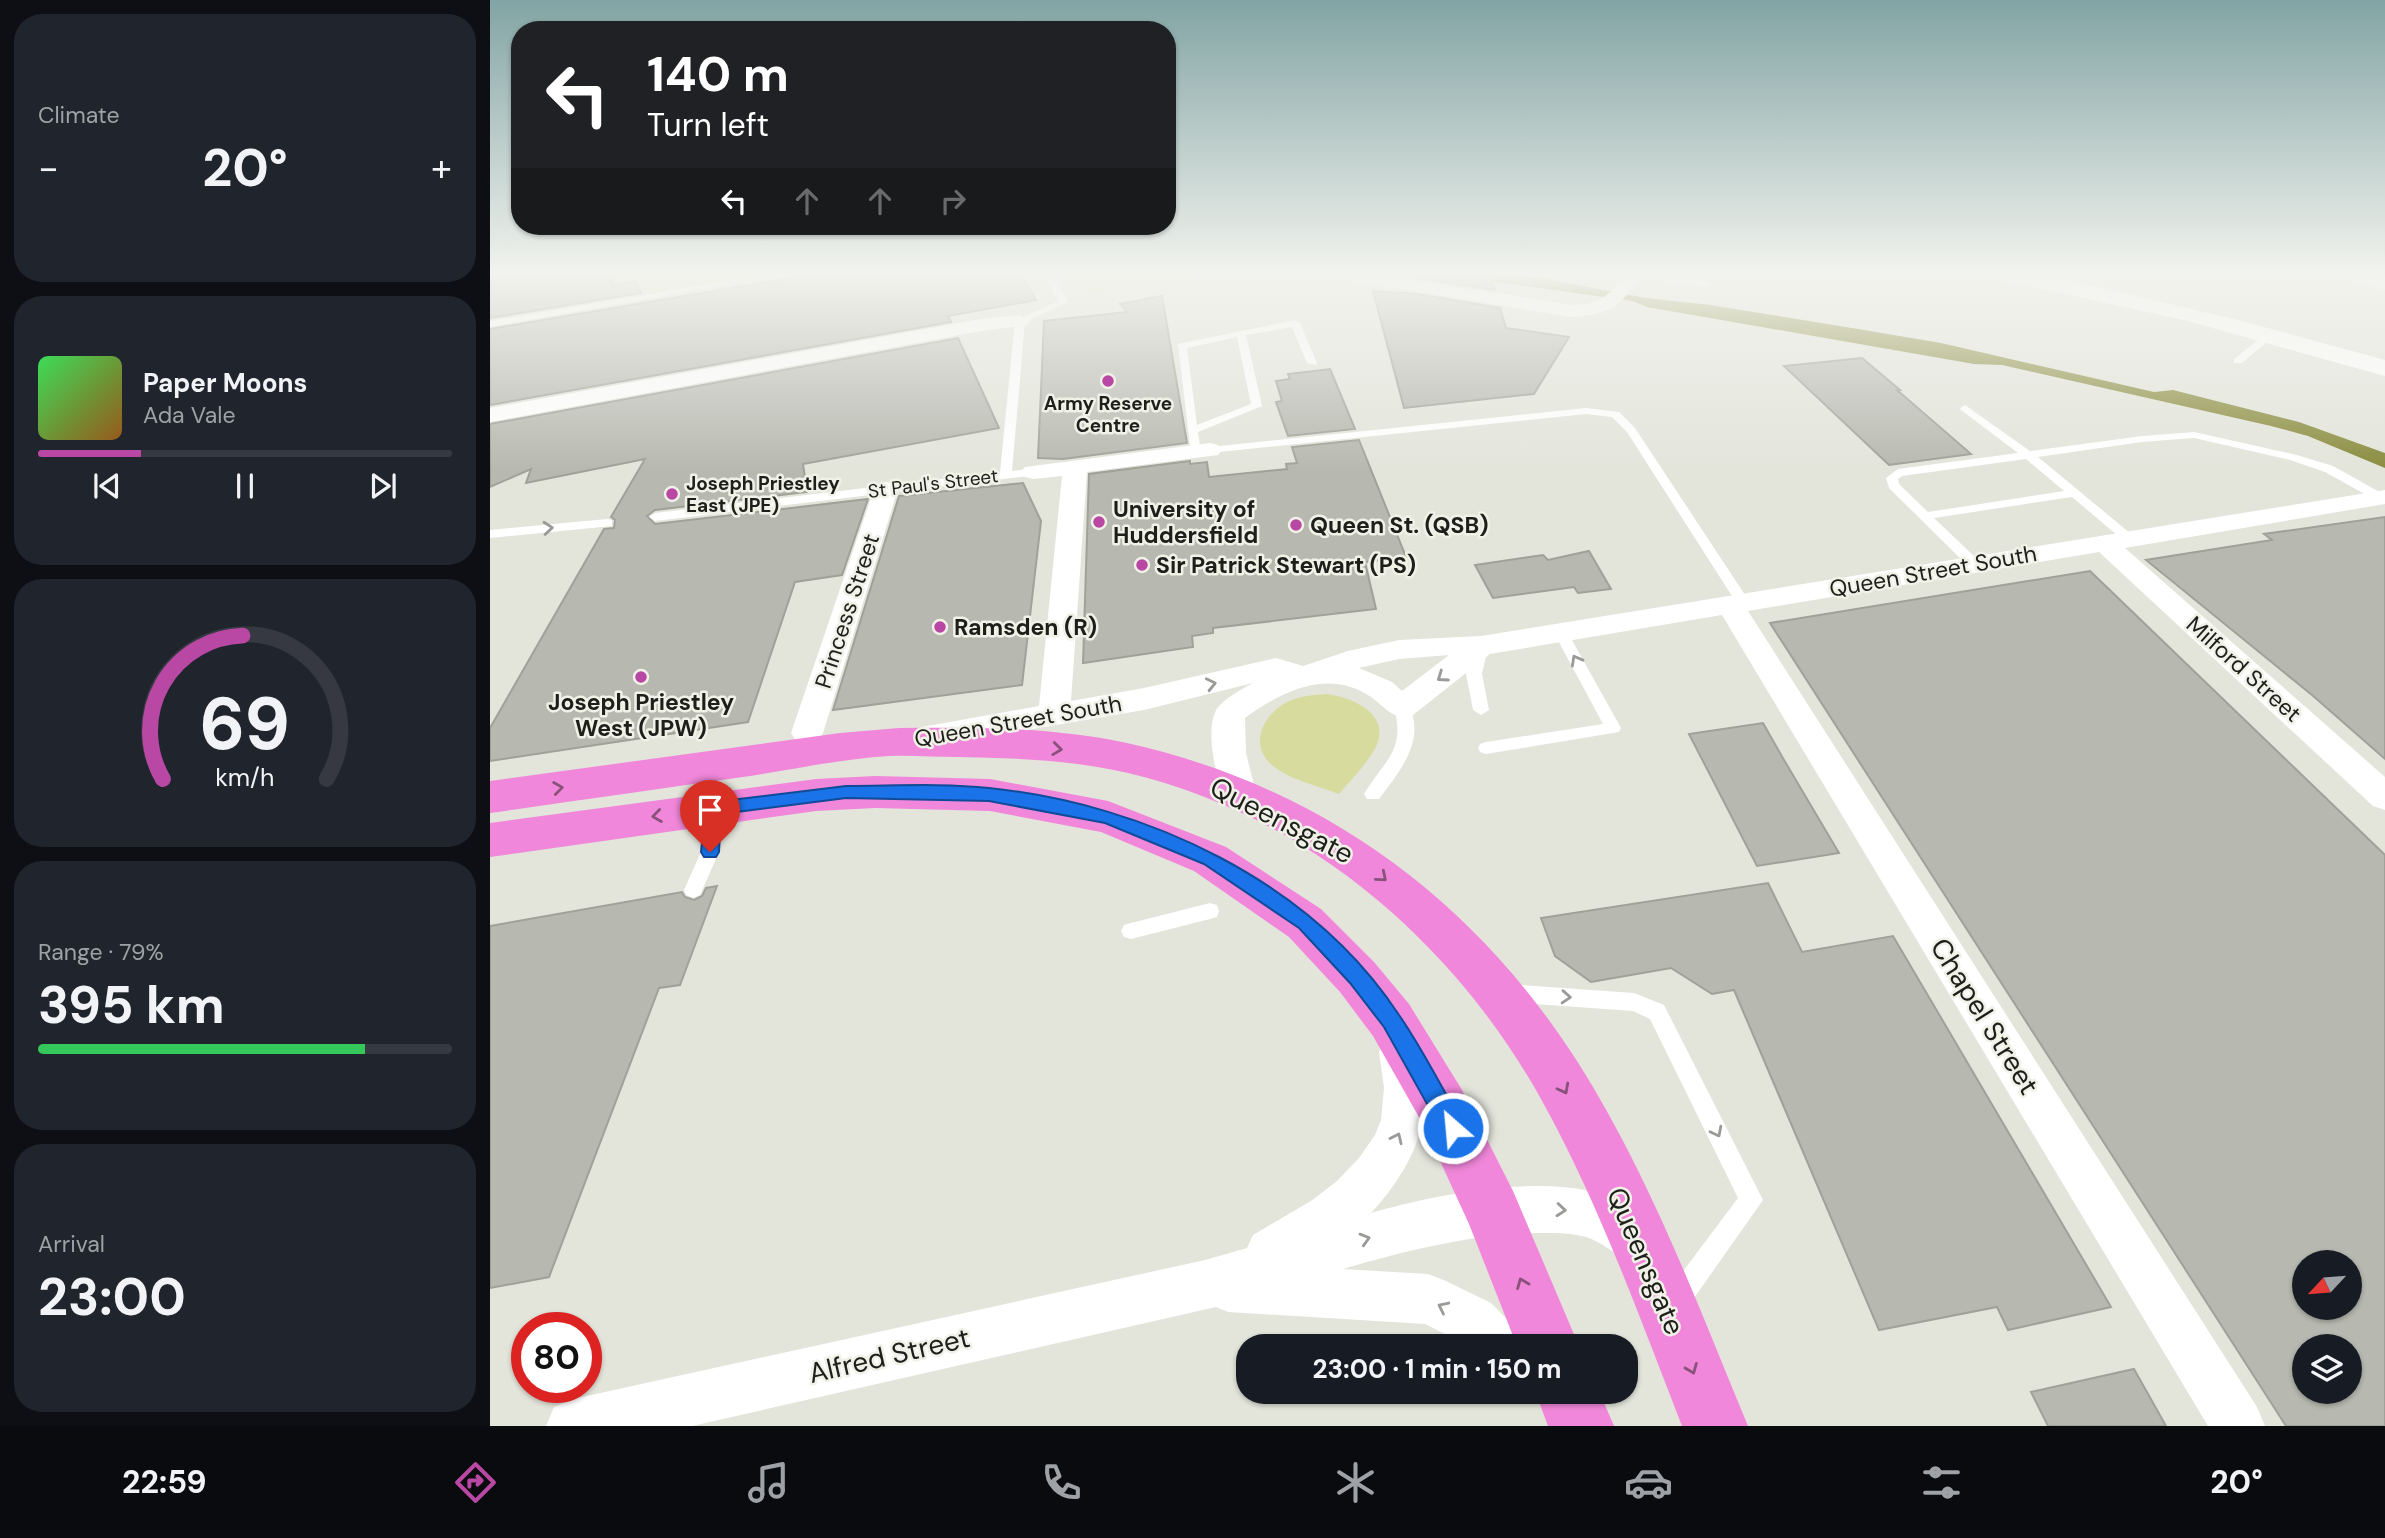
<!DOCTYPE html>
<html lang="en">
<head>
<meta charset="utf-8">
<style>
	:root { --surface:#171b24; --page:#20242c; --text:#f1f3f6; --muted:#9ea1a6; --line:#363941; --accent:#b848a4 }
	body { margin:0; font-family:"DM Sans",sans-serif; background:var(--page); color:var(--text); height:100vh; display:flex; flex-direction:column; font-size:26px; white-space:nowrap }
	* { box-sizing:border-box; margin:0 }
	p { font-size:23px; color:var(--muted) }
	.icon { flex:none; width:38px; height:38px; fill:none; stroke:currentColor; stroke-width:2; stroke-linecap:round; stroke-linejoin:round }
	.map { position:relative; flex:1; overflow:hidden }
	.sheet { display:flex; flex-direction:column; gap:14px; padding:14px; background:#0d0f14; width:490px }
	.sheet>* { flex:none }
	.banner { position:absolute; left:21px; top:21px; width:665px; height:214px; border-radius:28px; box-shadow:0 2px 5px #0004; background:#202124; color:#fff; overflow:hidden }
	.needle { width:46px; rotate:244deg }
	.buttons { position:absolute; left:1802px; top:1250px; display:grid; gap:14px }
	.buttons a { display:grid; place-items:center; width:70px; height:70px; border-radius:50%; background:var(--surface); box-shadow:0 2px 5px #0004; font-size:35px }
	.speed { position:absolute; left:21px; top:1312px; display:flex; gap:14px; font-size:35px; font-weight:700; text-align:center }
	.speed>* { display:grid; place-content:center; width:91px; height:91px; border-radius:50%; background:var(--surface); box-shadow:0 2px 5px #0004; line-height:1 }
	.speed .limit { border:10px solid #d22; background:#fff; color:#111 }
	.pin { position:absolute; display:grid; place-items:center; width:60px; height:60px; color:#fff; margin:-72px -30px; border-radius:50% 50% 50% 0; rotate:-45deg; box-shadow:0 0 7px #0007 }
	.pin .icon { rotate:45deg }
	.me { position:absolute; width:77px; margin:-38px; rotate:333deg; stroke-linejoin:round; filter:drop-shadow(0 0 5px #0008) }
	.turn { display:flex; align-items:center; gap:24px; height:147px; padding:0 21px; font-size:32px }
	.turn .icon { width:91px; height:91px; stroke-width:2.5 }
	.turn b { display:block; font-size:49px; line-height:60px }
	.lanes { display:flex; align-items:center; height:66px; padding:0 21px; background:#0003; justify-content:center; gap:35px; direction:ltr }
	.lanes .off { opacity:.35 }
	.big { font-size:52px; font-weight:700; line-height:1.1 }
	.sheet .card { flex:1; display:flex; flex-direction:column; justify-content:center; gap:10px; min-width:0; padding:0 24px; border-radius:28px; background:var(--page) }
	.sheet .dial { align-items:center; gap:0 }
	.dial svg { height:182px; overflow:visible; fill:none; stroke:var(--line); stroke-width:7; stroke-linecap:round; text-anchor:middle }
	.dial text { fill:var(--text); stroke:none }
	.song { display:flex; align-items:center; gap:21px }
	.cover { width:84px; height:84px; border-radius:10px; background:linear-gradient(135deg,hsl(130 70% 55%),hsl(30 70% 35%)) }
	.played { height:7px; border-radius:4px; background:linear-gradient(90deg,var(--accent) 25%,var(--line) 25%) }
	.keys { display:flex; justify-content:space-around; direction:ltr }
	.heat { display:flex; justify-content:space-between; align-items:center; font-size:38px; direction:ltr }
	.charge { height:10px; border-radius:5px; background:linear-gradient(90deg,#34c759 79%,var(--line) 0) }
	.trip { position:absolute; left:746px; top:1334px; width:402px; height:70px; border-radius:28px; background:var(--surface); box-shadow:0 2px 5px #0004; font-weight:700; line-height:70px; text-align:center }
	.tabs { display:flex; height:112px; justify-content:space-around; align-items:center; background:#090b0e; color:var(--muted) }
	.tabs .icon { width:49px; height:49px }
	.tabs .current { color:var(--accent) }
	.tabs b { font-size:32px; color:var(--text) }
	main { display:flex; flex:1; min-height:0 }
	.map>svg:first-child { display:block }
	.green { fill:#d8db9e }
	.water { fill:#898b3d }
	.building { fill:#b7b8af; stroke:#a0a198; stroke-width:2; fill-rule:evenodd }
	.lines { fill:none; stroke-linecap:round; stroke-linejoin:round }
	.lane { fill:#fff; fill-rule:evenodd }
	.street { fill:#fff; fill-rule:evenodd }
	.secondary { fill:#fff; fill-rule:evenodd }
	.highway { fill:#f187da; fill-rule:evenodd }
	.oneway { stroke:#9a9a98 }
	.oneway2 { stroke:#88527a }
	.route { fill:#1a73e8; stroke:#114b97; stroke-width:2 }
	.poi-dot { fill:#b848a4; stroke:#f0f1e7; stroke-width:2.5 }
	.labels { text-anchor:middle; stroke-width:5; stroke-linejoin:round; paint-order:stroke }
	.far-poi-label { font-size:19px; font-weight:bold; fill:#1e1e1b; stroke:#f0f1e7 }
	.far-street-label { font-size:19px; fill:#1e1e1b; stroke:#f0f1e7 }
	.poi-label { font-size:23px; font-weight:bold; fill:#1e1e1b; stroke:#f0f1e7; text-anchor:start }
	.street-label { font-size:23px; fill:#1e1e1b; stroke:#f0f1e7 }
	.near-street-label { font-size:28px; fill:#1e1e1b; stroke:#f0f1e7 }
</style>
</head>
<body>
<main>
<section class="sheet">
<div class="card"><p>Climate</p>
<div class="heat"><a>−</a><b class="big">20°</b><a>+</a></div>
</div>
<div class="card">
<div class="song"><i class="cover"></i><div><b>Paper Moons</b><p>Ada Vale</p></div></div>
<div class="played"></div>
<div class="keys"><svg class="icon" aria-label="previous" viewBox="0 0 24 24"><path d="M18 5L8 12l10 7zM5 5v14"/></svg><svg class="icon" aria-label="pause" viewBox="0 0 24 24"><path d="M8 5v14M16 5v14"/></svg><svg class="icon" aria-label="next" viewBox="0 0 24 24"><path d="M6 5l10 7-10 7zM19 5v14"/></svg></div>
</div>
<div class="card dial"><svg viewBox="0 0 100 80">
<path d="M14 69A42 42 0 1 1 86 69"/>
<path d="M14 69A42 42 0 0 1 49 6" stroke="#b848a4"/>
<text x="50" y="56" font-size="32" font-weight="700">69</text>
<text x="50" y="72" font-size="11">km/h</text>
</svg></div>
<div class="card"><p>Range · 79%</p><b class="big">395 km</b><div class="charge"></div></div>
<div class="card"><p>Arrival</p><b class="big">23:00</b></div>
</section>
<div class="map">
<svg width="1895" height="1426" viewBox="0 0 1895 1426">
	<rect width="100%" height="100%" fill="#e3e4da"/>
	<path class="green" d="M131 271H301L159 293 146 281 122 285 124 273Z
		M571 271H731L604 291 583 286Z
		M837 694C866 698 905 717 883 752 874 767 860 781 849 794 828 786 801 780 783 766 757 745 774 713 799 701 811 696 824 695 837 694Z"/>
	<path class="water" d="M930 271H1014L1156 298 1220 305 1368 329 1451 343 1664 392 1683 390 1809 422 1895 453V468L1818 436 1781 426 1512 365 1484 364 1157 307 1142 301Z"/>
	<path class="building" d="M0 271H124L122 285 146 281 151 293 0 318Z
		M342 271H529L546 300 458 316 461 322 0 405V329Z
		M928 271H999L1005 290 928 278Z
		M883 291 927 294 1010 308 1016 328 1079 337 1044 394 914 408Z
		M672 296 697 443 573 459 548 458 554 321 637 312 630 304Z
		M468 338 509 428 313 464 317 492 165 510 157 516 165 524 378 499 352 575 305 582 258 722 0 761V728L114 529 124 528 125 520 121 517 155 459 36 483 41 469 0 487V424Z
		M1372 358 1410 390H1407L1481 454 1399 465 1294 366Z
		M840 369 865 429 798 436 786 402 792 401 786 381 800 379 798 374Z
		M869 440 916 557 875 562 886 609 723 628V633L702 636 703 647 593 663 599 474 700 461V464L717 462 719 477 797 469 796 464 807 463 802 447Z
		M533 483 551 521 532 685 343 710 409 496Z
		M1895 517V759L1822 695 1656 560 1782 540 1774 534Z
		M1099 551 1121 589 1088 593 1084 587 1003 598 985 565 1053 555 1058 560Z
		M1600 571 1895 855V1426H1796L1280 623ZM1815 1262H1860V1307H1815ZM1815 1346H1860V1391H1815Z
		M1273 723 1294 760 1349 853 1267 866 1199 734Z
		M1278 883 1312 952 1403 936 1621 1307 1518 1330 1507 1307 1389 1330 1244 990 1222 994 1181 968 1101 982 1065 956 1051 918Z
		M227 886 190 985 169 988 59 1277 0 1288V926L192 892 195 897 204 900 212 896 216 888Z
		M1644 1369 1676 1426H1558L1541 1392Z"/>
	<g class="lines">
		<path class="lane" d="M294 271H313L0 327V321Z
			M552 271H560L578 302 535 322 522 471 543 468 549 472 547 475 165 521 159 517 165 513 510 472 525 321 568 301Z
			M1142 271 1216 281 1221 284 1216 287 1144 276 1140 273Z
			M805 320 810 323 827 363 826 365 817 363 802 327 756 335 772 406 708 432 711 452 705 455 701 454 688 344ZM747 337 761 404 707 425 697 348Z
			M1777 333 1785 335 1752 363H1744V359Z
			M1475 405 1540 451 1652 436 1704 432 1807 455 1843 466 1895 495V501H1887L1835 472 1800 460 1704 438 1652 442 1548 457 1646 538 1644 541H1634L1582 497 1444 518 1489 561 1491 564 1484 568 1479 567 1399 488 1396 478 1408 469 1528 453 1471 410 1470 408ZM1536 459 1574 491 1438 512 1409 484 1408 479 1412 476Z
			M1096 408 1129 412 1145 428 1261 604 1259 607H1249L1137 432 1122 417 1096 414 720 453 714 450 720 447Z
			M117 519 122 520V526L0 538V530Z
			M1071 628 1078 633 1131 728 1129 732 996 754 990 752 988 748 990 744 996 742 1113 724 1064 633Z
			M991 641 998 646 992 674 999 710 991 715 983 710 976 674 984 646Z
			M912 702 918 703C937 740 910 771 889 799H877L874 794C894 760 916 752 904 707Z
			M222 801 228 803 231 808 229 852 210 895 203 898 196 895 194 890 211 852 213 808 216 803Z
			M720 903 727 905 729 911 727 917 720 919 641 939 634 937 631 931 634 925 641 923Z
			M1017 984 1144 993 1174 1005 1273 1200 1197 1308 1188 1311 1179 1308 1176 1299 1179 1290 1248 1198 1160 1019 1143 1011 1017 1002 1010 999 1007 993 1010 987Z"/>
		<path class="street" d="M825 271H867L1081 305C1113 304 1119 296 1136 271H1154C1131 305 1123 315 1081 317L834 276Z
			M530 315 540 321 537 325 491 331 0 422V408L491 319Z
			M720 443 728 445 732 450 728 455 597 472 581 701 654 688 786 658 813 666 858 651 909 640 991 636 1895 490V504L1635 548 1895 777V810L1883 806 1609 552 1258 611 1767 1407 1775 1426H1718L1232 615 1000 654 923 715C902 721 897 708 881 697 839 668 792 691 755 718L756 753 766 793 761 802 749 806 737 802C726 782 712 722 730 705 739 696 752 689 763 683L654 710 443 746 432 743 427 735 432 727 549 706 572 476 543 479 535 477 531 472 535 467ZM959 655 912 691 902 682 869 668 909 659Z
			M396 482 405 484 408 489 333 733 328 741 317 744 306 741 301 733 384 489 387 484Z
			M910 1032 925 1038C953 1102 926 1165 881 1213 950 1193 1131 1153 1167 1239L1160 1256 1143 1263C1127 1256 1112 1242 1096 1237 1079 1232 1060 1233 1043 1233 978 1235 915 1251 853 1269L938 1274 956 1281 1001 1303 1026 1328 1034 1346H972L965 1339 935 1324 738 1312 726 1307 202 1426H56L64 1407 83 1399 715 1260 757 1248 763 1235 821 1201 847 1181 869 1158 885 1135 891 1120 894 1088 889 1052 895 1038Z"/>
		<path class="secondary" d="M1489 271H1533L1600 285 1756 322 1895 360V376L1694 320 1492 276Z
			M1840 271H1875L1895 276V290L1843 276Z"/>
		<path class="highway" d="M409 728C484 727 563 727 637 743 829 786 981 896 1087 1061 1159 1174 1207 1303 1258 1426H1192C1149 1316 1109 1203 1051 1099 963 941 816 815 638 773 583 760 525 758 468 757 445 757 422 755 399 756 350 759 301 770 253 777 169 789 84 801 0 813V781L350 733Z
			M385 776 500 779 618 801 736 847 831 909 884 962 919 1004 972 1090 1023 1191 1089 1346H1027L979 1224 934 1126 883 1036 850 992 799 937 704 871 611 832 500 811 385 808 326 811 0 857V823L326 779Z
			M1045 1391H1109L1124 1426H1058Z"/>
	</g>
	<defs><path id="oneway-chevron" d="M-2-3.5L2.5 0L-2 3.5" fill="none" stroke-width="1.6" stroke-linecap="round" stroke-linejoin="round" transform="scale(1.75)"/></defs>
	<g class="oneway">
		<use href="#oneway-chevron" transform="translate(58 528) rotate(-5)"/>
		<use href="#oneway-chevron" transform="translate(1086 660) rotate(-119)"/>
		<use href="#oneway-chevron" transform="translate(952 677) rotate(145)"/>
		<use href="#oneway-chevron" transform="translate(721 684) rotate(-13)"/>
		<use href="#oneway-chevron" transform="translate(1076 997) rotate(4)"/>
		<use href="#oneway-chevron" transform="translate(1227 1132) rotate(63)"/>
		<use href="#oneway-chevron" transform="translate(907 1138) rotate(-65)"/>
		<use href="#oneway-chevron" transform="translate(1071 1210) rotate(5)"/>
		<use href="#oneway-chevron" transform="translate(875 1239) rotate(-16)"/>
		<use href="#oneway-chevron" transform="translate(953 1307) rotate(-154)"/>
	</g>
	<g class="oneway2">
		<use href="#oneway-chevron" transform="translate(567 749) rotate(7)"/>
		<use href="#oneway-chevron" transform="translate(68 788) rotate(-8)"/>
		<use href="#oneway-chevron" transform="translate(167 816) rotate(172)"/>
		<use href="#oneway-chevron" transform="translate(892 877) rotate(40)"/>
		<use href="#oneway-chevron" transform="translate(1074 1089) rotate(62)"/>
		<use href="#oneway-chevron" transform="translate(1032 1283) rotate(-112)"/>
		<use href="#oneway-chevron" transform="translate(1202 1369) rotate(68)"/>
	</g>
	<linearGradient id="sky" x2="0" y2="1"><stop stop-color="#82a4a4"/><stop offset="0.58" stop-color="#f2f3ee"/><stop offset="1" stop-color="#f2f3ee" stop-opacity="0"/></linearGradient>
	<rect width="1895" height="471" fill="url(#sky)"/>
	<path class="route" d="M356 786C403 786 452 783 499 788 655 804 821 881 909 1015 932 1048 950 1085 971 1120L974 1128 971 1136 963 1139 955 1136 894 1027 860 983 809 928 714 864 615 823 499 801 356 798 231 814 229 852 226 857H214L211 852 216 803Z"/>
	<g class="poi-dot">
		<circle cx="618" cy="381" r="7"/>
		<circle cx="182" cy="494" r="7"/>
		<circle cx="609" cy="522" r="7"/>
		<circle cx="806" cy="525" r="7"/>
		<circle cx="652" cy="565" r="7"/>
		<circle cx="450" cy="627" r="7"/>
		<circle cx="151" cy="677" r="7"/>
	</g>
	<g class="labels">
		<g class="far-poi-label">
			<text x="618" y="410">Army Reserve<tspan x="618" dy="22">Centre</tspan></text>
			<text x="196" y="490" text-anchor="start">Joseph Priestley<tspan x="196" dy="22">East (JPE)</tspan></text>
		</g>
		<g class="far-street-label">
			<text transform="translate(443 483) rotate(-7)" y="7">St Paul's Street</text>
		</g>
		<g class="poi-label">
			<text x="623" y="517">University of<tspan x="623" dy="26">Huddersfield</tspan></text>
			<text x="820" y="533">Queen St. (QSB)</text>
			<text x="666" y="573">Sir Patrick Stewart (PS)</text>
			<text x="464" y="635">Ramsden (R)</text>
			<text x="151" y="710" text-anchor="middle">Joseph Priestley<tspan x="151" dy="26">West (JPW)</tspan></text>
		</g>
		<g class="street-label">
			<text transform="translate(1443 571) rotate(-10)" y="8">Queen Street South</text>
			<text transform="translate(357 611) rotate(-72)" y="8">Princess Street</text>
			<text transform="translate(1754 669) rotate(42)" y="8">Milford Street</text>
			<text transform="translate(528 721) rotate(-10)" y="8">Queen Street South</text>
		</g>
		<g class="near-street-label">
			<text transform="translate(792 820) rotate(27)" y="10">Queensgate</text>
			<text transform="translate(1495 1016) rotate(58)" y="10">Chapel Street</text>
			<text transform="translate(1156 1261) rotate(67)" y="10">Queensgate</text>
			<text transform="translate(399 1355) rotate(-13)" y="10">Alfred Street</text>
		</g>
	</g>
</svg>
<div class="buttons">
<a><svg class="needle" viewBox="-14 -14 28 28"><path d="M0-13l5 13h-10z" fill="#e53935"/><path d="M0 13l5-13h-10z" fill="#9ea1a6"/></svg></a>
<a><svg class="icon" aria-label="layers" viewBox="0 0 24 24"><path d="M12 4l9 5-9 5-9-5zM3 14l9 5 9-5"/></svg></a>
</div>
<div class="speed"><div class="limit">80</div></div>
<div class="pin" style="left:220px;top:852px;background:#d93025"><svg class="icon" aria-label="arrive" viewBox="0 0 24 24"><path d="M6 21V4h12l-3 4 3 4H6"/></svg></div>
<svg class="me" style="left:963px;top:1128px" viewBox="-20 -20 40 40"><circle r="17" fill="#1a73e8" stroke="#fff" stroke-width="3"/><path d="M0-11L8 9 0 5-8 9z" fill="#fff"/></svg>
<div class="trip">23:00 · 1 min · 150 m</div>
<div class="banner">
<div class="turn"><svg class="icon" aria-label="left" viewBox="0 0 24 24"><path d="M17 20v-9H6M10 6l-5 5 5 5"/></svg><div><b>140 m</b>Turn left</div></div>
<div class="lanes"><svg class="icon" aria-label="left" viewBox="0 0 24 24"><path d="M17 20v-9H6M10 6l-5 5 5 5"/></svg><svg class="icon off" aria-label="ahead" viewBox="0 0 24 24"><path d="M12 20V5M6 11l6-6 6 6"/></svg><svg class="icon off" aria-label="ahead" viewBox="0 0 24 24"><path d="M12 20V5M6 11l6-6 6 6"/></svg><svg class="icon off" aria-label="right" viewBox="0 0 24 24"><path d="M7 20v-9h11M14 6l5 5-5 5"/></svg></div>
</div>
</div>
</main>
<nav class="tabs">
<b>22:59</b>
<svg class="icon current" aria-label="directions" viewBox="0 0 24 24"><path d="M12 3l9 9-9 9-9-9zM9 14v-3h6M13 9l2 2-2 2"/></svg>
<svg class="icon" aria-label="music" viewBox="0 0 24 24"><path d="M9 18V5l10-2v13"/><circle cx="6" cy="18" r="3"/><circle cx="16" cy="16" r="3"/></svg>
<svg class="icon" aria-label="phone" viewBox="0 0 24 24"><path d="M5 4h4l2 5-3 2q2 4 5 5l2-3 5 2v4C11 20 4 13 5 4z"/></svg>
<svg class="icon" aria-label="climate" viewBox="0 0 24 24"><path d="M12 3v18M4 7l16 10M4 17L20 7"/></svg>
<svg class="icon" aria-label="car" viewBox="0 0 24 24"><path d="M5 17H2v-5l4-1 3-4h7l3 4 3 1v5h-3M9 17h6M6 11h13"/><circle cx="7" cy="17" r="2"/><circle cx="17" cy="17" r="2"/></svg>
<svg class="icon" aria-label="filters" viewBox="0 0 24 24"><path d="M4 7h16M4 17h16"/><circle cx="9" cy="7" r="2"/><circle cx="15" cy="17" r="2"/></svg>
<b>20°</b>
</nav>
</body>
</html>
